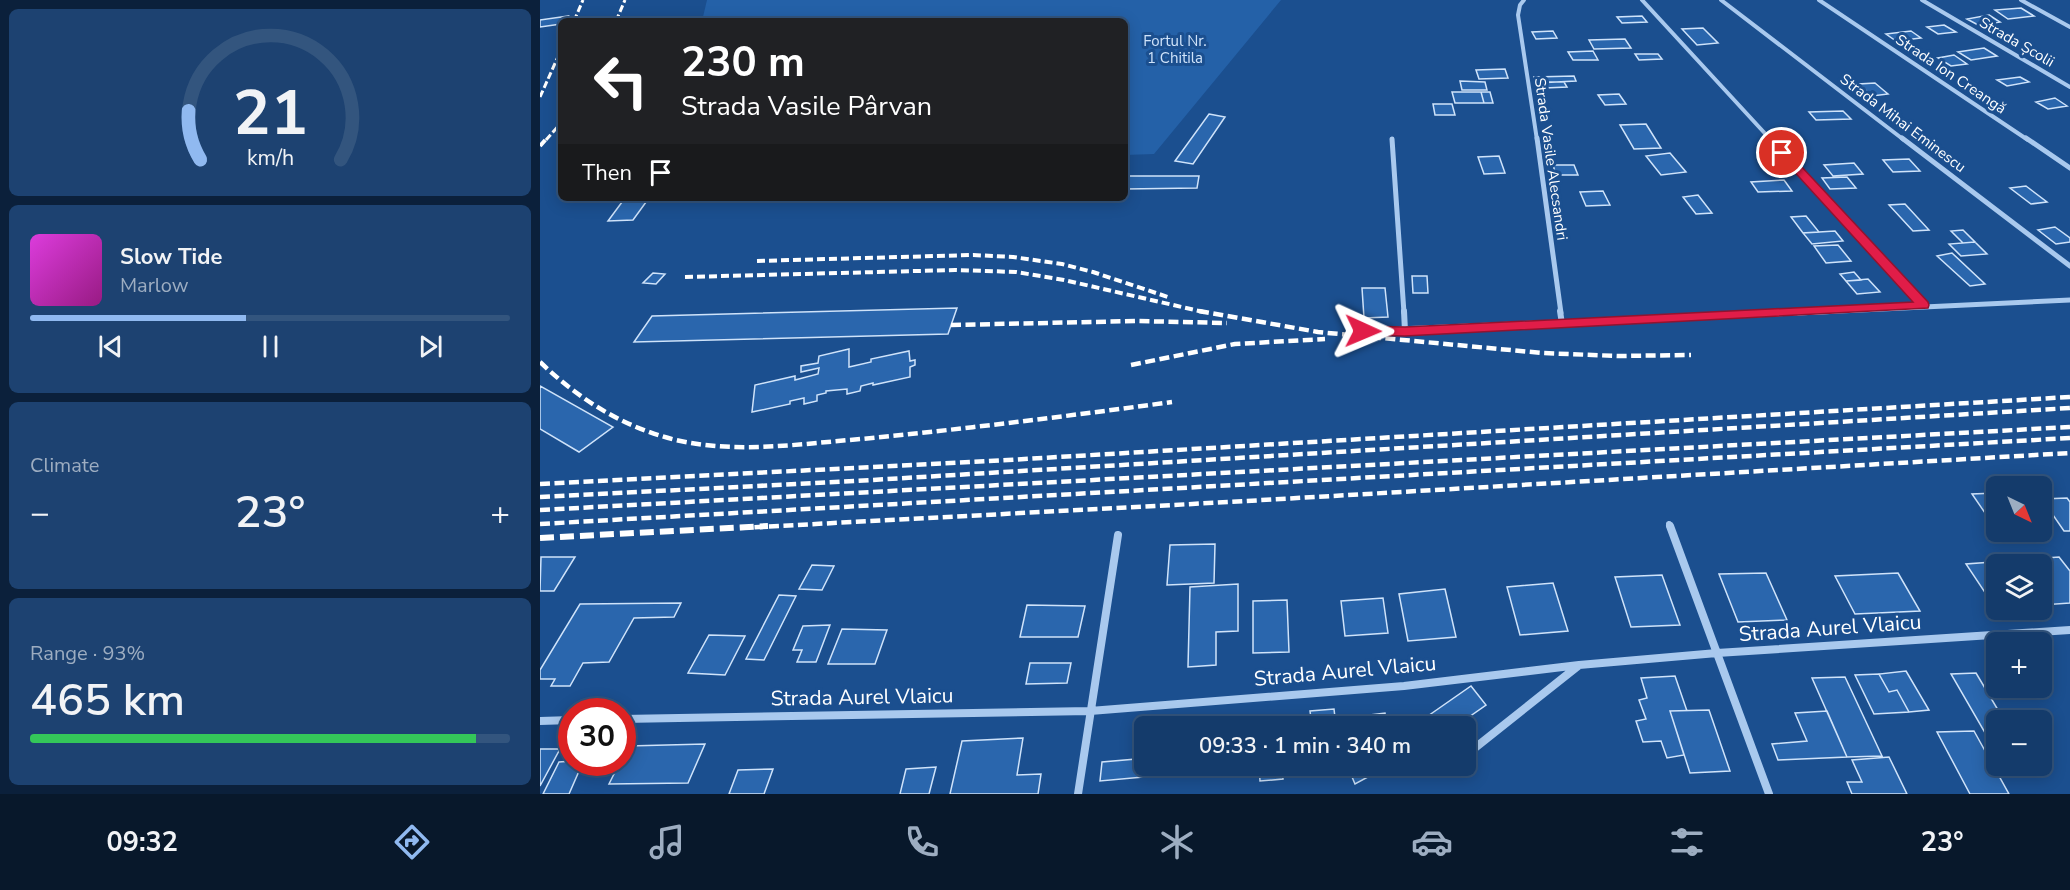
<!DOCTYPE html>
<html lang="en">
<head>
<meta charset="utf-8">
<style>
	:root { --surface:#143b6b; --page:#1d4271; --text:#f1f3f6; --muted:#9dadc1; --line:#33557e; --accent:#90b9f0 }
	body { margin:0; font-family:"Nunito Sans",sans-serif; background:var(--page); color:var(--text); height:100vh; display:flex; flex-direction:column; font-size:22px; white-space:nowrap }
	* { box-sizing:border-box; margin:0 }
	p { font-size:20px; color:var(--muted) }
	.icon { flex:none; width:33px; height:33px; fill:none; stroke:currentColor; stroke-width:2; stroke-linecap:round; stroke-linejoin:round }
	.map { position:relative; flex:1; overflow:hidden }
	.details { display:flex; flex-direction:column; gap:9px; padding:9px; background:#0b203b; width:540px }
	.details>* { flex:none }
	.guide { position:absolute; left:18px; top:18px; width:570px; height:183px; border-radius:9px; box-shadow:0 3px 15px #0003,0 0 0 2px var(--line); background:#202124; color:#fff; overflow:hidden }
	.needle { width:39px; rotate:137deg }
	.controls { position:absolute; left:1446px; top:476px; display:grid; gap:12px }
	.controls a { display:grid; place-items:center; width:66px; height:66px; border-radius:9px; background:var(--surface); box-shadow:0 3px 15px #0003,0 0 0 2px var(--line); font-size:30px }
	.speed { position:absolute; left:18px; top:698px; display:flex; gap:12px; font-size:30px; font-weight:700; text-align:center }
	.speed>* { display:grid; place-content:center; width:78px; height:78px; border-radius:50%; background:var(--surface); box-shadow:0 3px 15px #0003,0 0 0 2px var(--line); line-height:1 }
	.speed .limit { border:9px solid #d22; background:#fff; color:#111 }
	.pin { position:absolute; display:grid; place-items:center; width:51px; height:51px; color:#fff; margin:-26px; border:3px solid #fff; border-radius:50%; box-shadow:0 2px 6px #0007 }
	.me { position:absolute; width:66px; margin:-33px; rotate:91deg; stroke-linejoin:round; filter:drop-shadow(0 0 4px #0008) }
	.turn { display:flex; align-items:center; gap:21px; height:126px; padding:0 24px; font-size:27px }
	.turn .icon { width:78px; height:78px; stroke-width:2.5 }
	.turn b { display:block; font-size:42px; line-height:51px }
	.then { display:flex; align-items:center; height:57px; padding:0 24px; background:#0003; gap:12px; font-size:22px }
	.big { font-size:45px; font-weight:600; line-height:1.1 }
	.details .tile { flex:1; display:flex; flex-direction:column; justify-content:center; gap:9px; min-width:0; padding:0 21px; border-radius:9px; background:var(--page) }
	.details .dial { align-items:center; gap:0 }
	.dial svg { height:156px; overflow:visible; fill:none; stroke:var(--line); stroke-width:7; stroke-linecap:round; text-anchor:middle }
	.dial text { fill:var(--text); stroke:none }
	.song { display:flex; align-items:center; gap:18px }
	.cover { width:72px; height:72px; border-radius:9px; background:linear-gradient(135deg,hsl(300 70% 55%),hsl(310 70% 35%)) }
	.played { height:6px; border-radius:3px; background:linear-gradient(90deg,var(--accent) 45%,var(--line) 45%) }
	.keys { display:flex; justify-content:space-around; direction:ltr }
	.heat { display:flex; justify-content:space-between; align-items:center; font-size:33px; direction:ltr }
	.charge { height:9px; border-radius:4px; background:linear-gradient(90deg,#34c759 93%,var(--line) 0) }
	.trip { position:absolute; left:594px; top:716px; width:342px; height:60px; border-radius:9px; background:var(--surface); box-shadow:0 3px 15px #0003,0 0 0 2px var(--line); font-weight:600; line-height:60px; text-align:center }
	.menu { display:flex; height:96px; justify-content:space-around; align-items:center; background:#08182b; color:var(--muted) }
	.menu .icon { width:42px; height:42px }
	.menu .on { color:var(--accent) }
	.menu b { font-size:27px; color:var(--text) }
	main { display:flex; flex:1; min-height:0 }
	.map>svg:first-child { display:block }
	.green { fill:#2461a8 }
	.building { fill:#2a66ad; stroke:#cfe3fa; stroke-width:1.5 }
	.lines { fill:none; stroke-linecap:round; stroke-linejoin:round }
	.minor-far3 { stroke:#a9c9ee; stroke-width:4 }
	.minor-far2 { stroke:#a9c9ee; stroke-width:5 }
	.minor-far1 { stroke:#a9c9ee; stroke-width:6 }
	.minor { stroke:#a9c9ee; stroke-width:8 }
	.rail-far3 { stroke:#fff; stroke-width:3; stroke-dasharray:7 3; stroke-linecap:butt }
	.rail-far2 { stroke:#fff; stroke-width:4; stroke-dasharray:8 4; stroke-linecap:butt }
	.rail-far1 { stroke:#fff; stroke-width:4.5; stroke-dasharray:10 4.5; stroke-linecap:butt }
	.rail { stroke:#fff; stroke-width:6; stroke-dasharray:14 6; stroke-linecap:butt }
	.route { fill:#e11d48; stroke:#92132f; stroke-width:1.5 }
	.labels { text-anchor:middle; stroke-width:6; stroke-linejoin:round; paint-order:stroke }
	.far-park-label { font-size:15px; fill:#cfe3fa; stroke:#1b4f8f }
	.far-street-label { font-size:15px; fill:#fff; stroke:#1b4f8f }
	.near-street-label { font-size:21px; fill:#fff; stroke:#1b4f8f }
</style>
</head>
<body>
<main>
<section class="details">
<div class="tile dial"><svg viewBox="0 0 100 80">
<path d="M14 69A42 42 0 1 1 86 69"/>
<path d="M14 69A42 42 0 0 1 8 44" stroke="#90b9f0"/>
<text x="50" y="56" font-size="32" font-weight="700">21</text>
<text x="50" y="72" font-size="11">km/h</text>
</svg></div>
<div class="tile">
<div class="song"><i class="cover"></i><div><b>Slow Tide</b><p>Marlow</p></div></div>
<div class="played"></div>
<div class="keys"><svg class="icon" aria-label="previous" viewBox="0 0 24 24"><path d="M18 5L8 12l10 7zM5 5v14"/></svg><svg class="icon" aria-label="pause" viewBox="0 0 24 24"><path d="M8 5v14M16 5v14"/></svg><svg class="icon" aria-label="next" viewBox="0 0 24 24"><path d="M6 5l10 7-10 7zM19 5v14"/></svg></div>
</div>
<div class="tile"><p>Climate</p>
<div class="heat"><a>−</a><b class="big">23°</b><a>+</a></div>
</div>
<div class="tile"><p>Range · 93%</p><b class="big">465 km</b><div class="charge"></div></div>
</section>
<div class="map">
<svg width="1530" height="794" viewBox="0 0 1530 794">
	<rect width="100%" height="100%" fill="#1b4f8f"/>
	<path class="green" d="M167 0H741L614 154 585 155V21H162Z"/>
	<path class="building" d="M1481 8 1494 16 1468 19 1455 10Z
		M1449 15 1460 22 1438 25 1427 19Z
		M28 16 21 24 0 27V20Z
		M1102 16 1107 22 1082 23 1077 17Z
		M1404 25 1416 32 1398 34 1387 27Z
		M1163 28 1178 43 1157 45 1142 29Z
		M1013 31 1017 38 996 39 992 32Z
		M1371 31 1381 38 1356 41 1346 34Z
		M1085 39 1091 48 1054 49 1049 40Z
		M1444 48 1457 56 1431 60 1418 52Z
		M1053 51 1058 60H1033L1028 52Z
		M1095 54H1118L1122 59 1099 60Z
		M1414 55 1427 64 1411 66 1398 58Z
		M965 69 968 78 939 79 936 70Z
		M1034 76 1036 81 996 83 994 77Z
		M1480 77 1489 82 1467 86 1457 80Z
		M920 81 945 82 947 90H922Z
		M1002 82H1024L1027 87 1005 88Z
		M1335 83 1342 89 1348 94 1332 96 1319 84Z
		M912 92H941L944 103H915Z
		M941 92H950L953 103H944Z
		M1079 94 1086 104 1065 105 1058 95Z
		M1515 98 1527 106 1508 109 1496 102Z
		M893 104H912L915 115H895Z
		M1303 111 1311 119 1276 120 1269 112Z
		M669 114 685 117 653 164 635 161Z
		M1106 124 1121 148 1094 149 1080 125Z
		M1130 153 1146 172 1121 175 1106 156Z
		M959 156 965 173 944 174 938 157Z
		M1369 159 1380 171 1353 172 1343 160Z
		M1314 163 1323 174 1293 176 1284 165Z
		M1013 165H1034L1038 175H1016Z
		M585 176H659L657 188 585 189Z
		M1307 177 1316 188 1290 189 1282 178Z
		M1244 180 1252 191 1218 192 1211 182Z
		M1486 186 1507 202 1491 204 1470 188Z
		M1063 191 1070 205 1046 206 1040 192Z
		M1158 195 1172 213 1156 214 1143 197Z
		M85 198H109L93 220 68 221Z
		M1365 204 1389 230 1373 231 1349 205Z
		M1266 216 1279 232 1263 233 1251 217Z
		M1515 227 1530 238V242L1516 244 1498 230Z
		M1423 230 1435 242 1423 243 1411 231Z
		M1295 231 1303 241 1272 244 1263 233Z
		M1435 242 1447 254 1421 256 1409 244Z
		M1298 245 1311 261 1286 263 1274 246Z
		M1412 253 1445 284 1430 286 1397 256Z
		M1314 272 1321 280 1306 281 1300 274Z
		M113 273 125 274 116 284 103 283Z
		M872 276H887L888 293H873Z
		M1328 279 1340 292 1317 294 1306 281Z
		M822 288H845L848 317 824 318Z
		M417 308 408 334 94 342 112 316Z
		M309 349V367L331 362V359L369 351 370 361 375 360V365L370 367V377L333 385V383L321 386 320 391 307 394V389L286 391V393L277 395V401L264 404V398L250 401V404L212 412 215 385 255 376V380L278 374 279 368 261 372V366L278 363 279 356Z
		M0 386 73 427 39 452 0 429Z
		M1456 493V526H1454L1432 494Z
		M1527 498 1530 502V531H1524L1502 499Z
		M675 544 674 583 627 585 630 545Z
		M1 557H35L14 591H0Z
		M1519 557 1530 571V603L1502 605V564H1456L1458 609H1456L1426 564Z
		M272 565 294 566 282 590 259 589Z
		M1226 573 1247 620 1198 622 1179 574Z
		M1358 573 1380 611 1315 614 1295 576Z
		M1122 575 1140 625 1091 627 1075 577Z
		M1013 583 1028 631 980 635 967 587Z
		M698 584V631L676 632V665L648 667 650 587Z
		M905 589 916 637 868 641 859 594Z
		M239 595 256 596 224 660 206 659Z
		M843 598 848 633 805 636 801 601Z
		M747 600 749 652 713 653V601Z
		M141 603 134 617 94 618 69 662 43 663 30 686H11L15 679H0V670L40 604Z
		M487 605 545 606 538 637H480Z
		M290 625 276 662H257L262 650H253L263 626Z
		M302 629 347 630 335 664H288Z
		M169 635 205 636 185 675 148 673Z
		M490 663H531L527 683 486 684Z
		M1366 671 1389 710 1369 712 1357 690 1349 692 1339 674Z
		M1436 673 1464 720H1456V737L1448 738 1411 674Z
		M1339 674 1349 692 1357 690 1369 712 1334 714 1315 675Z
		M1135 676 1147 711H1130L1144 755 1127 758 1121 741 1103 742 1096 721 1106 719 1099 700 1107 698 1101 678Z
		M1305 677 1342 756 1307 757 1272 678Z
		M931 686 946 705 916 726 875 725Z
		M794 709 796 726H772L770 711Z
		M1169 710 1190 771 1150 773 1130 711Z
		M1287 711 1307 757 1238 760 1232 744 1267 741 1255 713Z
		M845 713 847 726H824L822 716Z
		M740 718 741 726H719V719Z
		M661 720V726H615V724Z
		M1434 731 1469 794H1430L1397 732Z
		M483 738 477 775 501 774 498 794H410L422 741Z
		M604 740V765H625V775L560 781 562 762 596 759 597 741Z
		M165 744 148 783 69 784 80 762H82L88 746Z
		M0 749H20L0 786Z
		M1349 757 1367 794H1312L1307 782H1322L1312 760Z
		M32 761 43 762 29 794H3L19 762Z
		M719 765H742L743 779 720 781Z
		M807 765H850L815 784Z
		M396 767 389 794H360L366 769Z
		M233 769 224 794H189L198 770Z"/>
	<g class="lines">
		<path class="minor-far3" d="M984 0 980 5 978 15 997 140
			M1102 0 1231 140
			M1181 0 1364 140
			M1279 0 1488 140
			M1382 0 1530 87
			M1481 0 1530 27"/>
		<path class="minor-far2" d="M997 138 1021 313
			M1229 138 1383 305
			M1362 138 1530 266
			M1486 138 1530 168
			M852 139 864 313
			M1258 313 1530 300"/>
		<path class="minor-far1" d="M864 311 865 331
			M1020 311 1022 324
			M823 331 1291 311
			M1129 524 1130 528"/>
		<path class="minor" d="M1130 526 1229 794
			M82 719 550 711 864 686 1039 665 1177 653 1530 630
			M0 721 32 720
			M926 755 1038 666
			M538 794 578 535"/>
		<path class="rail-far3" d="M34 21 43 0
			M76 21 85 0
			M0 97 21 50
			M6 140 21 123"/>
		<path class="rail-far2" d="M0 146 7 138
			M217 261 433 255 473 257 522 264 553 272 631 298
			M145 277 415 270 476 272 524 280 668 313"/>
		<path class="rail-far1" d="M659 311 778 332 1002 353 1078 356 1151 355
			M411 325 597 321 687 323
			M0 362C39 399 82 427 136 440 198 454 258 444 321 439 425 429 528 416 632 402
			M591 365 695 344 785 339
			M0 484 468 460 1530 397
			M0 497 315 481 1530 408
			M0 510 1530 427
			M0 524 1530 438
			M200 528 689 502 1530 453"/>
		<path class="rail" d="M0 538 228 526"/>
	</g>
	<path class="route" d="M1239 150H1246L1388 302 1389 305 1388 308 865 336 823 335 817 331 823 326 865 327 1373 302 1239 155Z"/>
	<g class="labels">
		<g class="far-park-label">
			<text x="635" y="46">Fortul Nr.<tspan x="635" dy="17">1 Chitila</tspan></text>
		</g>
		<g class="far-street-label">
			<text transform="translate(1477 42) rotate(30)" y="5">Strada Școlii</text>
			<text transform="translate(1411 74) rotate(34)" y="5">Strada Ion Creangă</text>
			<text transform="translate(1363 123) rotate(37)" y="5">Strada Mihai Eminescu</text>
			<text transform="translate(1011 159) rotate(82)" y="5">Strada Vasile Alecsandri</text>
		</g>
		<g class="near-street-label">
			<text transform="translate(1290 628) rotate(-4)" y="7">Strada Aurel Vlaicu</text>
			<text transform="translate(805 671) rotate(-5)" y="7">Strada Aurel Vlaicu</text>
			<text transform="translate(322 697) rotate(-1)" y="7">Strada Aurel Vlaicu</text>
		</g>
	</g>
</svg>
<div class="controls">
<a><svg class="needle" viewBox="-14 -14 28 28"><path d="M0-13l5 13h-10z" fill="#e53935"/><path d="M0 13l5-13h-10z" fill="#9dadc1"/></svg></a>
<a><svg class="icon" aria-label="layers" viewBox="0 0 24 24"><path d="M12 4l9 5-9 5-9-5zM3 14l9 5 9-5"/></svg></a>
<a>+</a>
<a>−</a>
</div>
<div class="speed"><div class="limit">30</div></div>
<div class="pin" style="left:1242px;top:153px;background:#d93025"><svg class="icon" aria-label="arrive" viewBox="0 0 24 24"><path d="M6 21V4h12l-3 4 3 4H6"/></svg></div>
<svg class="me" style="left:823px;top:331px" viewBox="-20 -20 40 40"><path d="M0-17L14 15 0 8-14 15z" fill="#e11d48" stroke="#fff" stroke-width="4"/></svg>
<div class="trip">09:33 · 1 min · 340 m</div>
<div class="guide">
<div class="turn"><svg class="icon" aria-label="left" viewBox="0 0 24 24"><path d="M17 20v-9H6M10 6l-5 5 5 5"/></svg><div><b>230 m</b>Strada Vasile Pârvan</div></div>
<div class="then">Then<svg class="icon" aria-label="arrive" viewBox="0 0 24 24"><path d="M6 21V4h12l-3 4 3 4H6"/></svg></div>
</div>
</div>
</main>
<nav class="menu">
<b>09:32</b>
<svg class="icon on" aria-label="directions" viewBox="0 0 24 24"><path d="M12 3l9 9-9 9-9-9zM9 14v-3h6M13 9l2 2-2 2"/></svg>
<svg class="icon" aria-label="music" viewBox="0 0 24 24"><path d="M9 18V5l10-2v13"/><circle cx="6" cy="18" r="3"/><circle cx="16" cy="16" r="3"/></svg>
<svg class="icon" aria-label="phone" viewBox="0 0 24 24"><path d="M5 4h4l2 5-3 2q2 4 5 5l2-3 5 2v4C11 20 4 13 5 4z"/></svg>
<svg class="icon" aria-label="climate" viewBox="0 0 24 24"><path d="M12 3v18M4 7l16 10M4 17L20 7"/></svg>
<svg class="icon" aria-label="car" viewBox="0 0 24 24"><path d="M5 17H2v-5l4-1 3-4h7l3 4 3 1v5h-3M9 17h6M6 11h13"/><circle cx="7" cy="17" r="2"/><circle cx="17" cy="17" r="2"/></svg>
<svg class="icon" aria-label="filters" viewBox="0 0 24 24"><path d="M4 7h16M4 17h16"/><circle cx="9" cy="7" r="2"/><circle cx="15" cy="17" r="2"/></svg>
<b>23°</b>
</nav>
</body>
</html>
